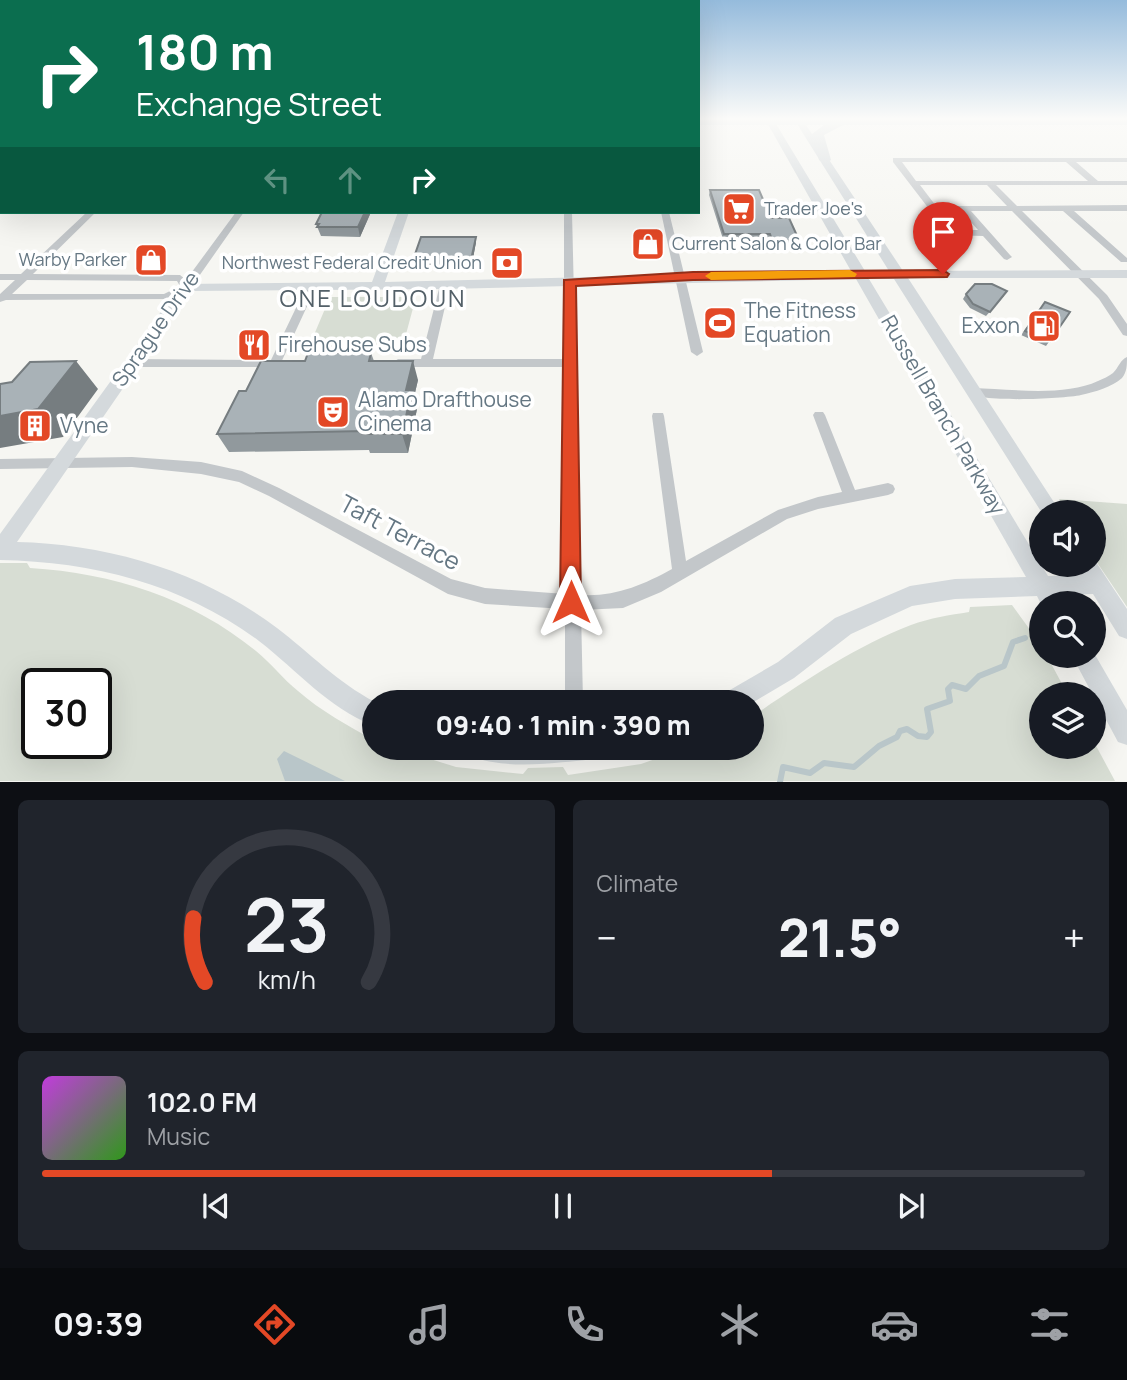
<!DOCTYPE html>
<html lang="en">
<head>
<meta charset="utf-8">
<style>
	:root { --surface:#171b24; --page:#20242c; --text:#f1f3f6; --muted:#9ea1a6; --line:#363941; --accent:#e34826 }
	body { margin:0; font-family:Manrope,sans-serif; background:var(--page); color:var(--text); height:100vh; display:flex; flex-direction:column; font-size:26px; white-space:nowrap }
	* { box-sizing:border-box; margin:0 }
	p { font-size:23px; color:var(--muted) }
	.icon { flex:none; width:38px; height:38px; fill:none; stroke:currentColor; stroke-width:2; stroke-linecap:round; stroke-linejoin:round }
	.map { position:relative; height:782px; overflow:hidden }
	.side { display:flex; flex-direction:column; gap:18px; padding:18px; background:#0d0f14; flex:1 }
	.side>* { flex:none }
	.top-card { position:absolute; left:0px; top:0px; width:700px; height:214px; box-shadow:0 7px 28px #0002; background:#0b6e4f; color:#fff; overflow:hidden }
	.controls { position:absolute; left:1029px; top:500px; display:grid; gap:14px }
	.controls a { display:grid; place-items:center; width:77px; height:77px; border-radius:50%; background:var(--surface); box-shadow:0 7px 28px #0002; font-size:35px }
	.speed { position:absolute; left:21px; top:668px; display:flex; gap:14px; font-size:35px; font-weight:700; text-align:center }
	.speed>* { display:grid; place-content:center; width:91px; height:91px; border-radius:50%; background:var(--surface); box-shadow:0 7px 28px #0002; line-height:1 }
	.speed .limit { border:4px solid #111; border-radius:10px; background:#fff; color:#111 }
	.pin { position:absolute; display:grid; place-items:center; width:60px; height:60px; color:#fff; margin:-72px -30px; border-radius:50% 50% 50% 0; rotate:-45deg; box-shadow:0 0 7px #0007 }
	.pin .icon { rotate:45deg }
	.me { position:absolute; width:77px; margin:-38px; rotate:0deg; stroke-linejoin:round; filter:drop-shadow(0 0 5px #0008) }
	.turn { display:flex; align-items:center; gap:24px; height:147px; padding:0 21px; font-size:32px }
	.turn .icon { width:91px; height:91px; stroke-width:2.5 }
	.turn b { display:block; font-size:49px; line-height:60px }
	.lanes { display:flex; align-items:center; height:66px; padding:0 21px; background:#0003; justify-content:center; gap:35px; direction:ltr }
	.lanes .off { opacity:.35 }
	.big { font-size:52px; font-weight:800; line-height:1.1 }
	.side .card { flex:1; display:flex; flex-direction:column; justify-content:center; gap:10px; min-width:0; padding:0 24px; border-radius:10px; background:var(--page) }
	.side .dial { align-items:center; gap:0 }
	.dial svg { height:182px; overflow:visible; fill:none; stroke:var(--line); stroke-width:7; stroke-linecap:round; text-anchor:middle }
	.dial text { fill:var(--text); stroke:none }
	.song { display:flex; align-items:center; gap:21px }
	.cover { width:84px; height:84px; border-radius:10px; background:linear-gradient(135deg,hsl(290 70% 55%),hsl(110 70% 35%)) }
	.played { height:7px; border-radius:4px; background:linear-gradient(90deg,var(--accent) 70%,var(--line) 70%) }
	.keys { display:flex; justify-content:space-around; direction:ltr }
	.heat { display:flex; justify-content:space-between; align-items:center; font-size:38px; direction:ltr }
	.side .tiles { flex:1; display:grid; gap:18px; grid-template-columns:1fr 1fr }
	.card:last-child { grid-column:span 2 }
	.trip { position:absolute; left:362px; top:690px; width:402px; height:70px; border-radius:35px; background:var(--surface); box-shadow:0 7px 28px #0002; font-weight:800; line-height:70px; text-align:center }
	.tab-bar { display:flex; height:112px; justify-content:space-around; align-items:center; background:#090b0e; color:var(--muted) }
	.tab-bar .icon { width:49px; height:49px }
	.tab-bar .on { color:var(--accent) }
	.tab-bar b { font-size:32px; color:var(--text) }
	.map>svg:first-child { display:block }
	.green { fill:#d7ddd3; fill-rule:evenodd }
	.water { fill:#b9c6c9 }
	.lines { fill:none; stroke-linecap:round; stroke-linejoin:round }
	.stream { stroke:#b9c6c9; stroke-width:6 }
	.street { fill:#c3c7ca; fill-rule:evenodd }
	.secondary { fill:#d4d9dc; fill-rule:evenodd }
	.primary { fill:#d4d9dc; fill-rule:evenodd }
	.wall { fill:#91999d }
	.shaded-wall { fill:#767d80 }
	.building { fill:#a9b2b7; stroke:#767d80; stroke-width:2 }
	.route { fill:#e34826; stroke:#942f19; stroke-width:2 }
	.slow { fill:#f59e0b }
	.labels { text-anchor:middle; stroke-width:7; stroke-linejoin:round; paint-order:stroke }
	.far-poi-label { font-size:18px; fill:#657783; stroke:#fff; text-anchor:start }
	.poi-label { font-size:21px; fill:#657783; stroke:#fff; text-anchor:start }
	.street-label { font-size:21px; fill:#657783; stroke:#fff }
	.quarter-label { font-size:24px; letter-spacing:2px; fill:#536068; stroke:#fff }
	.near-street-label { font-size:24px; fill:#657783; stroke:#fff }
</style>
</head>
<body>
<div class="map">
<svg width="1127" height="782" viewBox="0 0 1127 782">
	<rect width="100%" height="100%" fill="#f6f6f2"/>
	<path class="green" d="M330 297H416L402 349H308Z
		M1059 499 1127 504V607L1094 558V513H1066Z
		M0 563H27L30 568C113 573 191 598 256 651 271 663 283 679 298 691 321 711 348 726 374 740V747H392L456 767 523 774 528 768 563 767 568 775 641 764 689 747H752L753 716C803 682 854 647 911 625 930 618 950 615 969 612L970 607 1012 605 1041 645V656H1047L1068 695H1041V747H1094V742L1115 781H0ZM37 684H96V744H37Z"/>
	<path class="water" d="M284 751 345 781H285L277 759Z"/>
	<g class="lines">
		<path class="stream" d="M780 782 783 767 810 773 824 763 854 767 879 746 897 737 900 731 907 729 918 736 927 737 931 732 927 709 950 701 948 689 952 685 966 689 979 676 1004 666 1013 642 1025 638"/>
		<path class="street" d="M0 119H2V123H0Z
			M893 158H1127V162H1076L1098 181H1127V185H996L1017 206 1127 205V211H1074L1127 258V262H1121L1063 211H1022L1107 295 1127 324V336L1123 335 1099 299 1012 211H971L1010 255 1012 257 1007 260 1004 259 983 236 949 235 893 162ZM902 162H1066L1088 181H916ZM920 185H987L1007 206H936ZM961 211 978 230H955L940 212Z
			M87 212H96L33 274 180 275 186 280 236 212H244L190 289 170 299 6 300 0 302V294L15 280H0V274H21ZM27 280 177 281 180 286 164 294H12Z
			M564 212H572L581 595C615 597 643 585 672 569L652 416 653 413H663L664 416 686 561 778 510 818 497 842 492 813 415 815 412H823L825 415 855 490 888 483 893 485 895 489 893 493 888 495 818 509 787 519 661 592 623 608 581 610 583 702H565V609L485 604 448 594 269 496 239 482 201 474 132 467 0 469V459L132 457 201 462 242 471 279 488 451 579 485 588 565 594 564 367H398L392 363 398 359H421L440 285 445 282 450 285 433 359H564Z
			M661 212H669L703 352 697 356 691 352Z
			M311 284 316 287 279 367H132L126 363 132 359 271 360 306 287Z
			M1127 357C1127 365 1127 372 1122 378 1112 387 1095 392 1081 395 1063 399 977 403 967 392L973 388C1010 389 1064 397 1098 381 1103 379 1109 376 1113 373 1119 367 1120 360 1127 357Z"/>
		<path class="secondary" d="M765 119H773L865 271H889L794 119H802L903 271 1127 270V278H908L1061 513H1042L894 279H869L1048 576 1081 575 1076 565H1094V559L1127 609V639L1119 636 1093 594 1059 595 1063 604H1041L1037 596 955 599 912 606 851 634 794 678 752 703 719 702 723 694 778 662 835 618 910 586 955 579 1026 577 856 279 445 289 190 291 17 542C109 544 203 572 277 628 310 653 337 682 375 702L374 726C326 706 299 672 259 641 182 584 95 562 0 560V534L181 284 372 282 398 212H409L385 282 851 271Z
			M1094 653 1127 710V745L1118 742 1072 656H1094Z
			M468 747H609L606 756 597 759C559 762 507 771 471 756Z"/>
		<path class="primary" d="M698 119H1127V125H843L824 135 831 160 825 164 819 160 812 134 824 125H698Z"/>
	</g>
	<path class="wall" d="M710 190 771 218 799 240 798 245H771L768 239H723L709 195Z
		M320 212H371L360 237 321 236 316 224 321 215Z
		M476 242 472 264H459L458 269H420L419 265 414 264 413 260Z
		M966 294 1004 296 986 316 970 308 963 299Z
		M1045 302 1070 312 1046 346 1021 335Z
		M371 353 374 361 418 380 414 397 417 409 408 453H370L369 450 229 452 217 434 305 361Z"/>
	<path class="shaded-wall" d="M365 212H371L360 237 358 227Z
		M476 237V242L472 264 471 260Z
		M76 361 98 389 63 437 0 448V416Z
		M413 361 418 380 414 397 417 409 408 453 402 434 406 390Z"/>
	<path class="building" d="M710 190H759L771 218H789L799 240H772L770 234H724Z
		M322 212H365L358 227H317L319 224H316Z
		M421 237H476L471 260H458L457 265H419L420 260H413Z
		M975 284H992L1007 291 990 312 973 304 966 294Z
		M1045 302 1070 312 1050 341 1025 331Z
		M308 353H371L369 361H413L406 390H412L402 434H363L364 431 217 434 239 391H246L261 361H305Z
		M76 361 38 409 0 416V384L12 382 30 362Z"/>
	<linearGradient id="sky" x2="0" y2="1"><stop stop-color="#95bbdc"/><stop offset="0.52" stop-color="#fbfbf9"/><stop offset="1" stop-color="#fbfbf9" stop-opacity="0"/></linearGradient>
	<rect width="1127" height="228" fill="url(#sky)"/>
	<path class="route" d="M943 270 949 274 947 277 693 280 576 286 581 602 578 609 571 612 563 609 560 602 564 280 693 272Z"/>
	<path class="slow" d="M850 270 857 274 855 277 711 280 705 276 711 272Z"/>
	<defs>
		<symbol id="supermarket-square" viewBox="-11 -11 22 22"><rect x="-9" y="-9" width="18" height="18" rx="4" fill="#e34826" stroke="#fff"/><path d="M-6-5.5h2.5l.6 2H6L4.5 2H-2.5L-4.4-4H-6ZM-1.5 3.2a1.3 1.3 0 1 0 .1 0ZM3 3.2a1.3 1.3 0 1 0 .1 0Z" fill="#fff"/></symbol>
		<symbol id="shop-square" viewBox="-11 -11 22 22"><rect x="-9" y="-9" width="18" height="18" rx="4" fill="#e34826" stroke="#fff"/><path d="M-5-2.5h2.3a2.7 3.5 0 0 1 5.4 0H5L5.5 6h-11ZM-1.5-2.5h3a1.5 2.3 0 0 0-3 0Z" fill="#fff"/></symbol>
		<symbol id="bank-square" viewBox="-11 -11 22 22"><rect x="-9" y="-9" width="18" height="18" rx="4" fill="#e34826" stroke="#fff"/><path d="M-6-4H6V4H-6ZM0-2.3a2.3 2.3 0 1 0 0 4.6a2.3 2.3 0 1 0 0-4.6Z" fill="#fff"/></symbol>
		<symbol id="stadium-square" viewBox="-11 -11 22 22"><rect x="-9" y="-9" width="18" height="18" rx="4" fill="#e34826" stroke="#fff"/><path d="M0-5a6.5 5 0 1 0 0 10a6.5 5 0 1 0 0-10ZM-3.5-1.8h7v3.6h-7Z" fill="#fff"/></symbol>
		<symbol id="fuel-square" viewBox="-11 -11 22 22"><rect x="-9" y="-9" width="18" height="18" rx="4" fill="#e34826" stroke="#fff"/><path d="M-5.5-6h7V0h2V4h1.3V-2.5L3-4.5l.8-.8L6-3V5H2.5V1h-1V6h-7ZM-4.2-4.7v3.2H.2V-4.7Z" fill="#fff"/></symbol>
		<symbol id="restaurant-square" viewBox="-11 -11 22 22"><rect x="-9" y="-9" width="18" height="18" rx="4" fill="#e34826" stroke="#fff"/><path d="M-5-6h1v4h1v-4h1v4h1v-4h1v5L-1.5 .5V6h-2V.5L-5-1ZM5-6V6H3V1.5H1.5Q1.5-4 5-6Z" fill="#fff"/></symbol>
		<symbol id="theatre-square" viewBox="-11 -11 22 22"><rect x="-9" y="-9" width="18" height="18" rx="4" fill="#e34826" stroke="#fff"/><path d="M-5-5.5Q0-4 5-5.5V0Q5 5 0 6Q-5 5-5 0ZM-3.3-2.5H-1v1.5H-3.3ZM1-2.5H3.3v1.5H1ZM-2.8 1Q0 5.5 2.8 1Z" fill="#fff"/></symbol>
		<symbol id="building-square" viewBox="-11 -11 22 22"><rect x="-9" y="-9" width="18" height="18" rx="4" fill="#e34826" stroke="#fff"/><path d="M-4-6H4V6H1V3H-1V6H-4ZM-2.5-4.3h1.7v1.8h-1.7ZM.8-4.3h1.7v1.8H.8ZM-2.5-1h1.7V.8h-1.7ZM.8-1h1.7V.8H.8Z" fill="#fff"/></symbol>
	</defs>
	<g fill-rule="evenodd">
		<use href="#supermarket-square" x="720" y="190" width="38" height="38"/>
		<use href="#shop-square" x="629" y="225" width="38" height="38"/>
		<use href="#shop-square" x="132" y="241" width="38" height="38"/>
		<use href="#bank-square" x="488" y="244" width="38" height="38"/>
		<use href="#stadium-square" x="701" y="304" width="38" height="38"/>
		<use href="#fuel-square" x="1025" y="307" width="38" height="38"/>
		<use href="#restaurant-square" x="235" y="326" width="38" height="38"/>
		<use href="#theatre-square" x="314" y="393" width="38" height="38"/>
		<use href="#building-square" x="16" y="407" width="38" height="38"/>
	</g>
	<g class="labels">
		<g class="far-poi-label">
			<text x="764" y="215">Trader Joe's</text>
			<text x="672" y="250">Current Salon &amp; Color Bar</text>
			<text x="127" y="266" text-anchor="end">Warby Parker</text>
			<text x="482" y="269" text-anchor="end">Northwest Federal Credit Union</text>
		</g>
		<g class="poi-label">
			<text x="744" y="318">The Fitness<tspan x="744" dy="24">Equation</tspan></text>
			<text x="1020" y="333" text-anchor="end">Exxon</text>
			<text x="278" y="352">Firehouse Subs</text>
			<text x="358" y="407">Alamo Drafthouse<tspan x="358" dy="24">Cinema</tspan></text>
			<text x="60" y="433">Vyne</text>
		</g>
		<g class="street-label">
			<text transform="translate(156 329) rotate(-55)" y="7">Sprague Drive</text>
			<text transform="translate(943 415) rotate(60)" y="7">Russell Branch Parkway</text>
		</g>
		<g class="quarter-label">
			<text x="373" y="307">ONE LOUDOUN</text>
		</g>
		<g class="near-street-label">
			<text transform="translate(400 533) rotate(28)" y="8">Taft Terrace</text>
		</g>
	</g>
</svg>
<div class="controls">
<a><svg class="icon" aria-label="sound" viewBox="0 0 24 24"><path d="M4 9h4l5-4v14l-5-4H4zM17 9q2 3 0 6"/></svg></a>
<a><svg class="icon" aria-label="search" viewBox="0 0 24 24"><circle cx="10" cy="10" r="6"/><path d="M15 15l6 6"/></svg></a>
<a><svg class="icon" aria-label="layers" viewBox="0 0 24 24"><path d="M12 4l9 5-9 5-9-5zM3 14l9 5 9-5"/></svg></a>
</div>
<div class="speed"><div class="limit">30</div></div>
<div class="pin" style="left:943px;top:274px;background:#d93025"><svg class="icon" aria-label="arrive" viewBox="0 0 24 24"><path d="M6 21V4h12l-3 4 3 4H6"/></svg></div>
<svg class="me" style="left:571px;top:602px" viewBox="-20 -20 40 40"><path d="M0-17L14 15 0 8-14 15z" fill="#e34826" stroke="#fff" stroke-width="4"/></svg>
<div class="trip">09:40 · 1 min · 390 m</div>
<div class="top-card">
<div class="turn"><svg class="icon" aria-label="right" viewBox="0 0 24 24"><path d="M7 20v-9h11M14 6l5 5-5 5"/></svg><div><b>180 m</b>Exchange Street</div></div>
<div class="lanes"><svg class="icon off" aria-label="left" viewBox="0 0 24 24"><path d="M17 20v-9H6M10 6l-5 5 5 5"/></svg><svg class="icon off" aria-label="ahead" viewBox="0 0 24 24"><path d="M12 20V5M6 11l6-6 6 6"/></svg><svg class="icon" aria-label="right" viewBox="0 0 24 24"><path d="M7 20v-9h11M14 6l5 5-5 5"/></svg></div>
</div>
</div>
<section class="side">
<div class="tiles">
<div class="card dial"><svg viewBox="0 0 100 80">
<path d="M14 69A42 42 0 1 1 86 69"/>
<path d="M14 69A42 42 0 0 1 9 41" stroke="#e34826"/>
<text x="50" y="56" font-size="32" font-weight="700">23</text>
<text x="50" y="72" font-size="11">km/h</text>
</svg></div>
<div class="card"><p>Climate</p>
<div class="heat"><a>−</a><b class="big">21.5°</b><a>+</a></div>
</div>
<div class="card">
<div class="song"><i class="cover"></i><div><b>102.0 FM</b><p>Music</p></div></div>
<div class="played"></div>
<div class="keys"><svg class="icon" aria-label="previous" viewBox="0 0 24 24"><path d="M18 5L8 12l10 7zM5 5v14"/></svg><svg class="icon" aria-label="pause" viewBox="0 0 24 24"><path d="M8 5v14M16 5v14"/></svg><svg class="icon" aria-label="next" viewBox="0 0 24 24"><path d="M6 5l10 7-10 7zM19 5v14"/></svg></div>
</div>
</div>
</section>
<nav class="tab-bar">
<b>09:39</b>
<svg class="icon on" aria-label="directions" viewBox="0 0 24 24"><path d="M12 3l9 9-9 9-9-9zM9 14v-3h6M13 9l2 2-2 2"/></svg>
<svg class="icon" aria-label="music" viewBox="0 0 24 24"><path d="M9 18V5l10-2v13"/><circle cx="6" cy="18" r="3"/><circle cx="16" cy="16" r="3"/></svg>
<svg class="icon" aria-label="phone" viewBox="0 0 24 24"><path d="M5 4h4l2 5-3 2q2 4 5 5l2-3 5 2v4C11 20 4 13 5 4z"/></svg>
<svg class="icon" aria-label="climate" viewBox="0 0 24 24"><path d="M12 3v18M4 7l16 10M4 17L20 7"/></svg>
<svg class="icon" aria-label="car" viewBox="0 0 24 24"><path d="M5 17H2v-5l4-1 3-4h7l3 4 3 1v5h-3M9 17h6M6 11h13"/><circle cx="7" cy="17" r="2"/><circle cx="17" cy="17" r="2"/></svg>
<svg class="icon" aria-label="filters" viewBox="0 0 24 24"><path d="M4 7h16M4 17h16"/><circle cx="9" cy="7" r="2"/><circle cx="15" cy="17" r="2"/></svg>
</nav>
</body>
</html>
